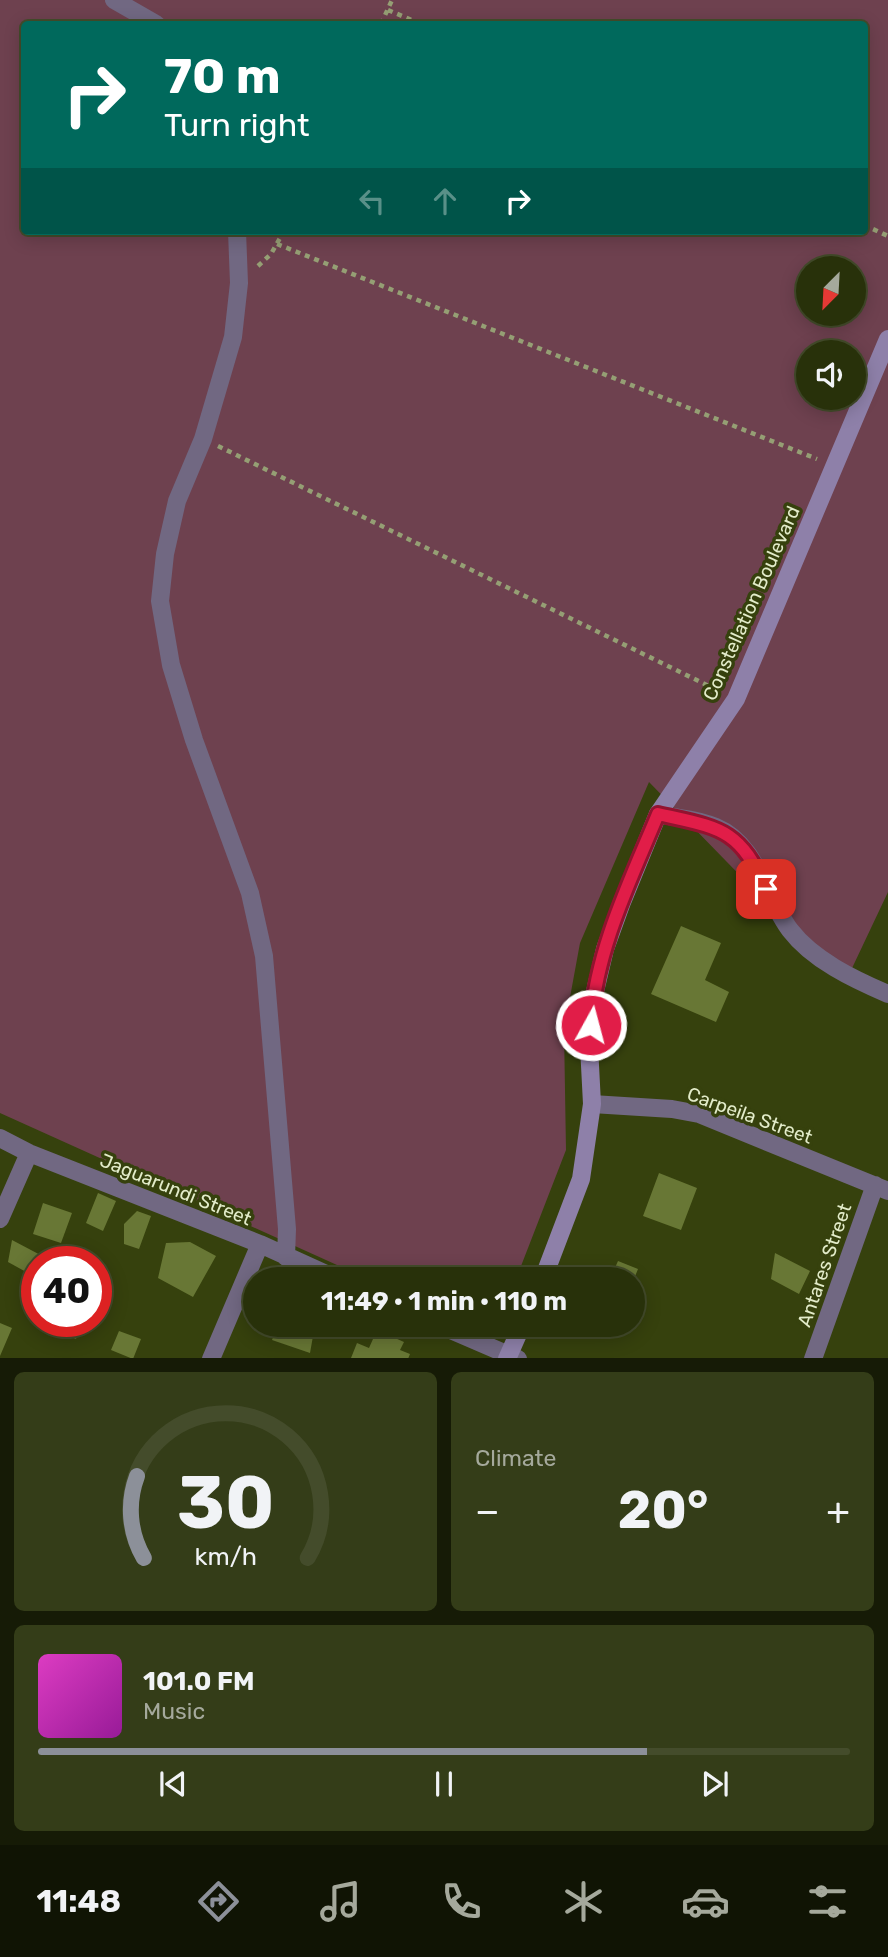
<!DOCTYPE html>
<html lang="en">
<head>
<meta charset="utf-8">
<style>
	:root { --surface:#28310a; --page:#343d18; --text:#f1f3f6; --muted:#a5a99c; --line:#444c2b; --accent:#8c9099 }
	body { margin:0; font-family:Rubik,sans-serif; background:var(--page); color:var(--text); height:100vh; display:flex; flex-direction:column; font-size:26px; white-space:nowrap }
	* { box-sizing:border-box; margin:0 }
	p { font-size:23px; color:var(--muted) }
	.icon { flex:none; width:38px; height:38px; fill:none; stroke:currentColor; stroke-width:2; stroke-linecap:round; stroke-linejoin:round }
	.map { position:relative; height:1358px; overflow:hidden }
	.details { display:flex; flex-direction:column; gap:14px; padding:14px; background:#161b06; flex:1 }
	.details>* { flex:none }
	.top-card { position:absolute; left:21px; top:21px; width:847px; height:214px; border-radius:7px; box-shadow:0 4px 18px #0003,0 0 0 2px var(--line); background:#00695c; color:#fff; overflow:hidden }
	.needle { width:46px; rotate:204deg }
	.buttons { position:absolute; left:796px; top:256px; display:grid; gap:14px }
	.buttons a { display:grid; place-items:center; width:70px; height:70px; border-radius:50%; background:var(--surface); box-shadow:0 4px 18px #0003,0 0 0 2px var(--line); font-size:35px }
	.speed { position:absolute; left:21px; top:1246px; display:flex; gap:14px; font-size:35px; font-weight:700; text-align:center }
	.speed>* { display:grid; place-content:center; width:91px; height:91px; border-radius:50%; background:var(--surface); box-shadow:0 4px 18px #0003,0 0 0 2px var(--line); line-height:1 }
	.speed .limit { border:10px solid #d22; background:#fff; color:#111 }
	.pin { position:absolute; display:grid; place-items:center; width:60px; height:60px; color:#fff; margin:-30px; border-radius:14px; box-shadow:0 4px 10px #0006 }
	.me { position:absolute; width:77px; margin:-38px; rotate:7deg; stroke-linejoin:round; filter:drop-shadow(0 0 5px #0008) }
	.turn { display:flex; align-items:center; gap:24px; height:147px; padding:0 28px; font-size:32px }
	.turn .icon { width:91px; height:91px; stroke-width:2.5 }
	.turn b { display:block; font-size:49px; line-height:60px }
	.lanes { display:flex; align-items:center; height:66px; padding:0 28px; background:#0003; justify-content:center; gap:35px; direction:ltr }
	.lanes .off { opacity:.35 }
	.big { font-size:52px; font-weight:700; line-height:1.1 }
	.details .widget { flex:1; display:flex; flex-direction:column; justify-content:center; gap:10px; min-width:0; padding:0 24px; border-radius:10px; background:var(--page) }
	.details .dial { align-items:center; gap:0 }
	.dial svg { height:182px; overflow:visible; fill:none; stroke:var(--line); stroke-width:7; stroke-linecap:round; text-anchor:middle }
	.dial text { fill:var(--text); stroke:none }
	.song { display:flex; align-items:center; gap:21px }
	.cover { width:84px; height:84px; border-radius:10px; background:linear-gradient(135deg,hsl(310 70% 55%),hsl(300 70% 35%)) }
	.played { height:7px; border-radius:4px; background:linear-gradient(90deg,var(--accent) 75%,var(--line) 75%) }
	.keys { display:flex; justify-content:space-around; direction:ltr }
	.heat { display:flex; justify-content:space-between; align-items:center; font-size:38px; direction:ltr }
	.details .tiles { flex:1; display:grid; gap:14px; grid-template-columns:1fr 1fr }
	.widget:last-child { grid-column:span 2 }
	.trip { position:absolute; left:243px; top:1267px; width:402px; height:70px; border-radius:35px; background:var(--surface); box-shadow:0 4px 18px #0003,0 0 0 2px var(--line); font-weight:700; line-height:70px; text-align:center }
	.tab-bar { display:flex; height:112px; justify-content:space-around; align-items:center; background:#101404; color:var(--muted) }
	.tab-bar .icon { width:49px; height:49px }
	.tab-bar .on { color:var(--accent) }
	.tab-bar b { font-size:32px; color:var(--text) }
	.map>svg:first-child { display:block }
	.green { fill:#6e414f; fill-rule:evenodd }
	.building { fill:#687735 }
	.lines { fill:none; stroke-linecap:round; stroke-linejoin:round }
	.path { stroke:#959f74; stroke-width:4.5; stroke-dasharray:5 5; stroke-linecap:butt }
	.street { stroke:#716882; stroke-width:18 }
	.secondary { stroke:#8e80a9; stroke-width:18 }
	.route-casing { stroke:#92132f; stroke-width:18 }
	.route { stroke:#e11d48; stroke-width:12 }
	.labels { text-anchor:middle; stroke-width:7; stroke-linejoin:round; paint-order:stroke }
	.street-label { font-size:19px; fill:#e3ecca; stroke:#36410d }
</style>
</head>
<body>
<div class="map">
<svg width="888" height="1359" viewBox="0 0 888 1359">
	<rect width="100%" height="100%" fill="#36410d"/>
	<path class="green" d="M0 0H888V892L845 983 649 782 580 943 564 1030 566 1150 516 1279H368L0 1113ZM24 24H864V231H24ZM808 268H854V313H808ZM808 352H854V397H808Z"/>
	<path class="building" d="M681 926 721 943 705 980 729 992 716 1022 651 994Z
		M659 1173 697 1188 681 1230 643 1216Z
		M98 1193 116 1201 103 1231 86 1223Z
		M43 1203 72 1213 61 1243 33 1234Z
		M137 1211 151 1216 139 1249 124 1244V1224Z
		M12 1240 48 1259 37 1262V1278L8 1262Z
		M190 1242 216 1256 193 1297 158 1278 166 1243Z
		M775 1253 810 1271 799 1294 771 1279Z
		M618 1261 638 1269 634 1279H610Z
		M40 1321H83L76 1339 39 1325Z
		M0 1323 12 1328 0 1356Z
		M278 1325H315L310 1353 272 1340Z
		M377 1330 404 1342 400 1350 410 1354 408 1359 351 1358 357 1343 369 1348Z
		M119 1331 141 1339 133 1359 111 1350Z"/>
	<g class="lines">
		<path class="path" d="M388 10 421 24
			M381 24 392 0
			M864 225 888 236
			M277 244 817 459
			M258 266 271 254 284 231
			M218 446 719 691"/>
		<path class="street" d="M114 0 156 24
			M237 231 239 283 233 337 203 439 177 501 165 554 160 601 171 665 194 740 250 893 264 956 287 1229 286 1257
			M658 814C676 818 698 819 716 827 757 844 765 897 790 930 813 960 853 979 888 994
			M592 1104 672 1109 699 1114 888 1191
			M0 1138 29 1153 260 1244 337 1279
			M0 1219 29 1153
			M439 1325 518 1359
			M211 1359 260 1244
			M813 1359 875 1185"/>
		<path class="secondary" d="M543 1279 581 1179 592 1104 589 1046 592 1004 605 949 622 902 658 814 736 699 888 339
			M507 1359 522 1325"/>
	</g>
	<g class="lines">
		<defs>
			<path id="route" d="M591 1025C595 952 630 881 658 814 719 828 739 827 766 889"/>
		</defs>
		<use href="#route" class="route-casing"/>
		<use href="#route" class="route"/>
	</g>
	<g class="labels">
		<g class="street-label">
			<text transform="translate(751 603) rotate(-66)" y="7">Constellation Boulevard</text>
			<text transform="translate(750 1115) rotate(20)" y="7">Carpeila Street</text>
			<text transform="translate(176 1189) rotate(22)" y="7">Jaguarundi Street</text>
			<text transform="translate(824 1265) rotate(-71)" y="7">Antares Street</text>
		</g>
	</g>
</svg>
<div class="buttons">
<a><svg class="needle" viewBox="-14 -14 28 28"><path d="M0-13l5 13h-10z" fill="#e53935"/><path d="M0 13l5-13h-10z" fill="#a5a99c"/></svg></a>
<a><svg class="icon" aria-label="sound" viewBox="0 0 24 24"><path d="M4 9h4l5-4v14l-5-4H4zM17 9q2 3 0 6"/></svg></a>
</div>
<div class="speed"><div class="limit">40</div></div>
<div class="pin" style="left:766px;top:889px;background:#d93025"><svg class="icon" aria-label="arrive" viewBox="0 0 24 24"><path d="M6 21V4h12l-3 4 3 4H6"/></svg></div>
<svg class="me" style="left:591px;top:1025px" viewBox="-20 -20 40 40"><circle r="17" fill="#e11d48" stroke="#fff" stroke-width="3"/><path d="M0-11L8 9 0 5-8 9z" fill="#fff"/></svg>
<div class="trip">11:49 · 1 min · 110 m</div>
<div class="top-card">
<div class="turn"><svg class="icon" aria-label="right" viewBox="0 0 24 24"><path d="M7 20v-9h11M14 6l5 5-5 5"/></svg><div><b>70 m</b>Turn right</div></div>
<div class="lanes"><svg class="icon off" aria-label="left" viewBox="0 0 24 24"><path d="M17 20v-9H6M10 6l-5 5 5 5"/></svg><svg class="icon off" aria-label="ahead" viewBox="0 0 24 24"><path d="M12 20V5M6 11l6-6 6 6"/></svg><svg class="icon" aria-label="right" viewBox="0 0 24 24"><path d="M7 20v-9h11M14 6l5 5-5 5"/></svg></div>
</div>
</div>
<section class="details">
<div class="tiles">
<div class="widget dial"><svg viewBox="0 0 100 80">
<path d="M14 69A42 42 0 1 1 86 69"/>
<path d="M14 69A42 42 0 0 1 11 33" stroke="#8c9099"/>
<text x="50" y="56" font-size="32" font-weight="700">30</text>
<text x="50" y="72" font-size="11">km/h</text>
</svg></div>
<div class="widget"><p>Climate</p>
<div class="heat"><a>−</a><b class="big">20°</b><a>+</a></div>
</div>
<div class="widget">
<div class="song"><i class="cover"></i><div><b>101.0 FM</b><p>Music</p></div></div>
<div class="played"></div>
<div class="keys"><svg class="icon" aria-label="previous" viewBox="0 0 24 24"><path d="M18 5L8 12l10 7zM5 5v14"/></svg><svg class="icon" aria-label="pause" viewBox="0 0 24 24"><path d="M8 5v14M16 5v14"/></svg><svg class="icon" aria-label="next" viewBox="0 0 24 24"><path d="M6 5l10 7-10 7zM19 5v14"/></svg></div>
</div>
</div>
</section>
<nav class="tab-bar">
<b>11:48</b>
<svg class="icon on" aria-label="directions" viewBox="0 0 24 24"><path d="M12 3l9 9-9 9-9-9zM9 14v-3h6M13 9l2 2-2 2"/></svg>
<svg class="icon" aria-label="music" viewBox="0 0 24 24"><path d="M9 18V5l10-2v13"/><circle cx="6" cy="18" r="3"/><circle cx="16" cy="16" r="3"/></svg>
<svg class="icon" aria-label="phone" viewBox="0 0 24 24"><path d="M5 4h4l2 5-3 2q2 4 5 5l2-3 5 2v4C11 20 4 13 5 4z"/></svg>
<svg class="icon" aria-label="climate" viewBox="0 0 24 24"><path d="M12 3v18M4 7l16 10M4 17L20 7"/></svg>
<svg class="icon" aria-label="car" viewBox="0 0 24 24"><path d="M5 17H2v-5l4-1 3-4h7l3 4 3 1v5h-3M9 17h6M6 11h13"/><circle cx="7" cy="17" r="2"/><circle cx="17" cy="17" r="2"/></svg>
<svg class="icon" aria-label="filters" viewBox="0 0 24 24"><path d="M4 7h16M4 17h16"/><circle cx="9" cy="7" r="2"/><circle cx="15" cy="17" r="2"/></svg>
</nav>
</body>
</html>
